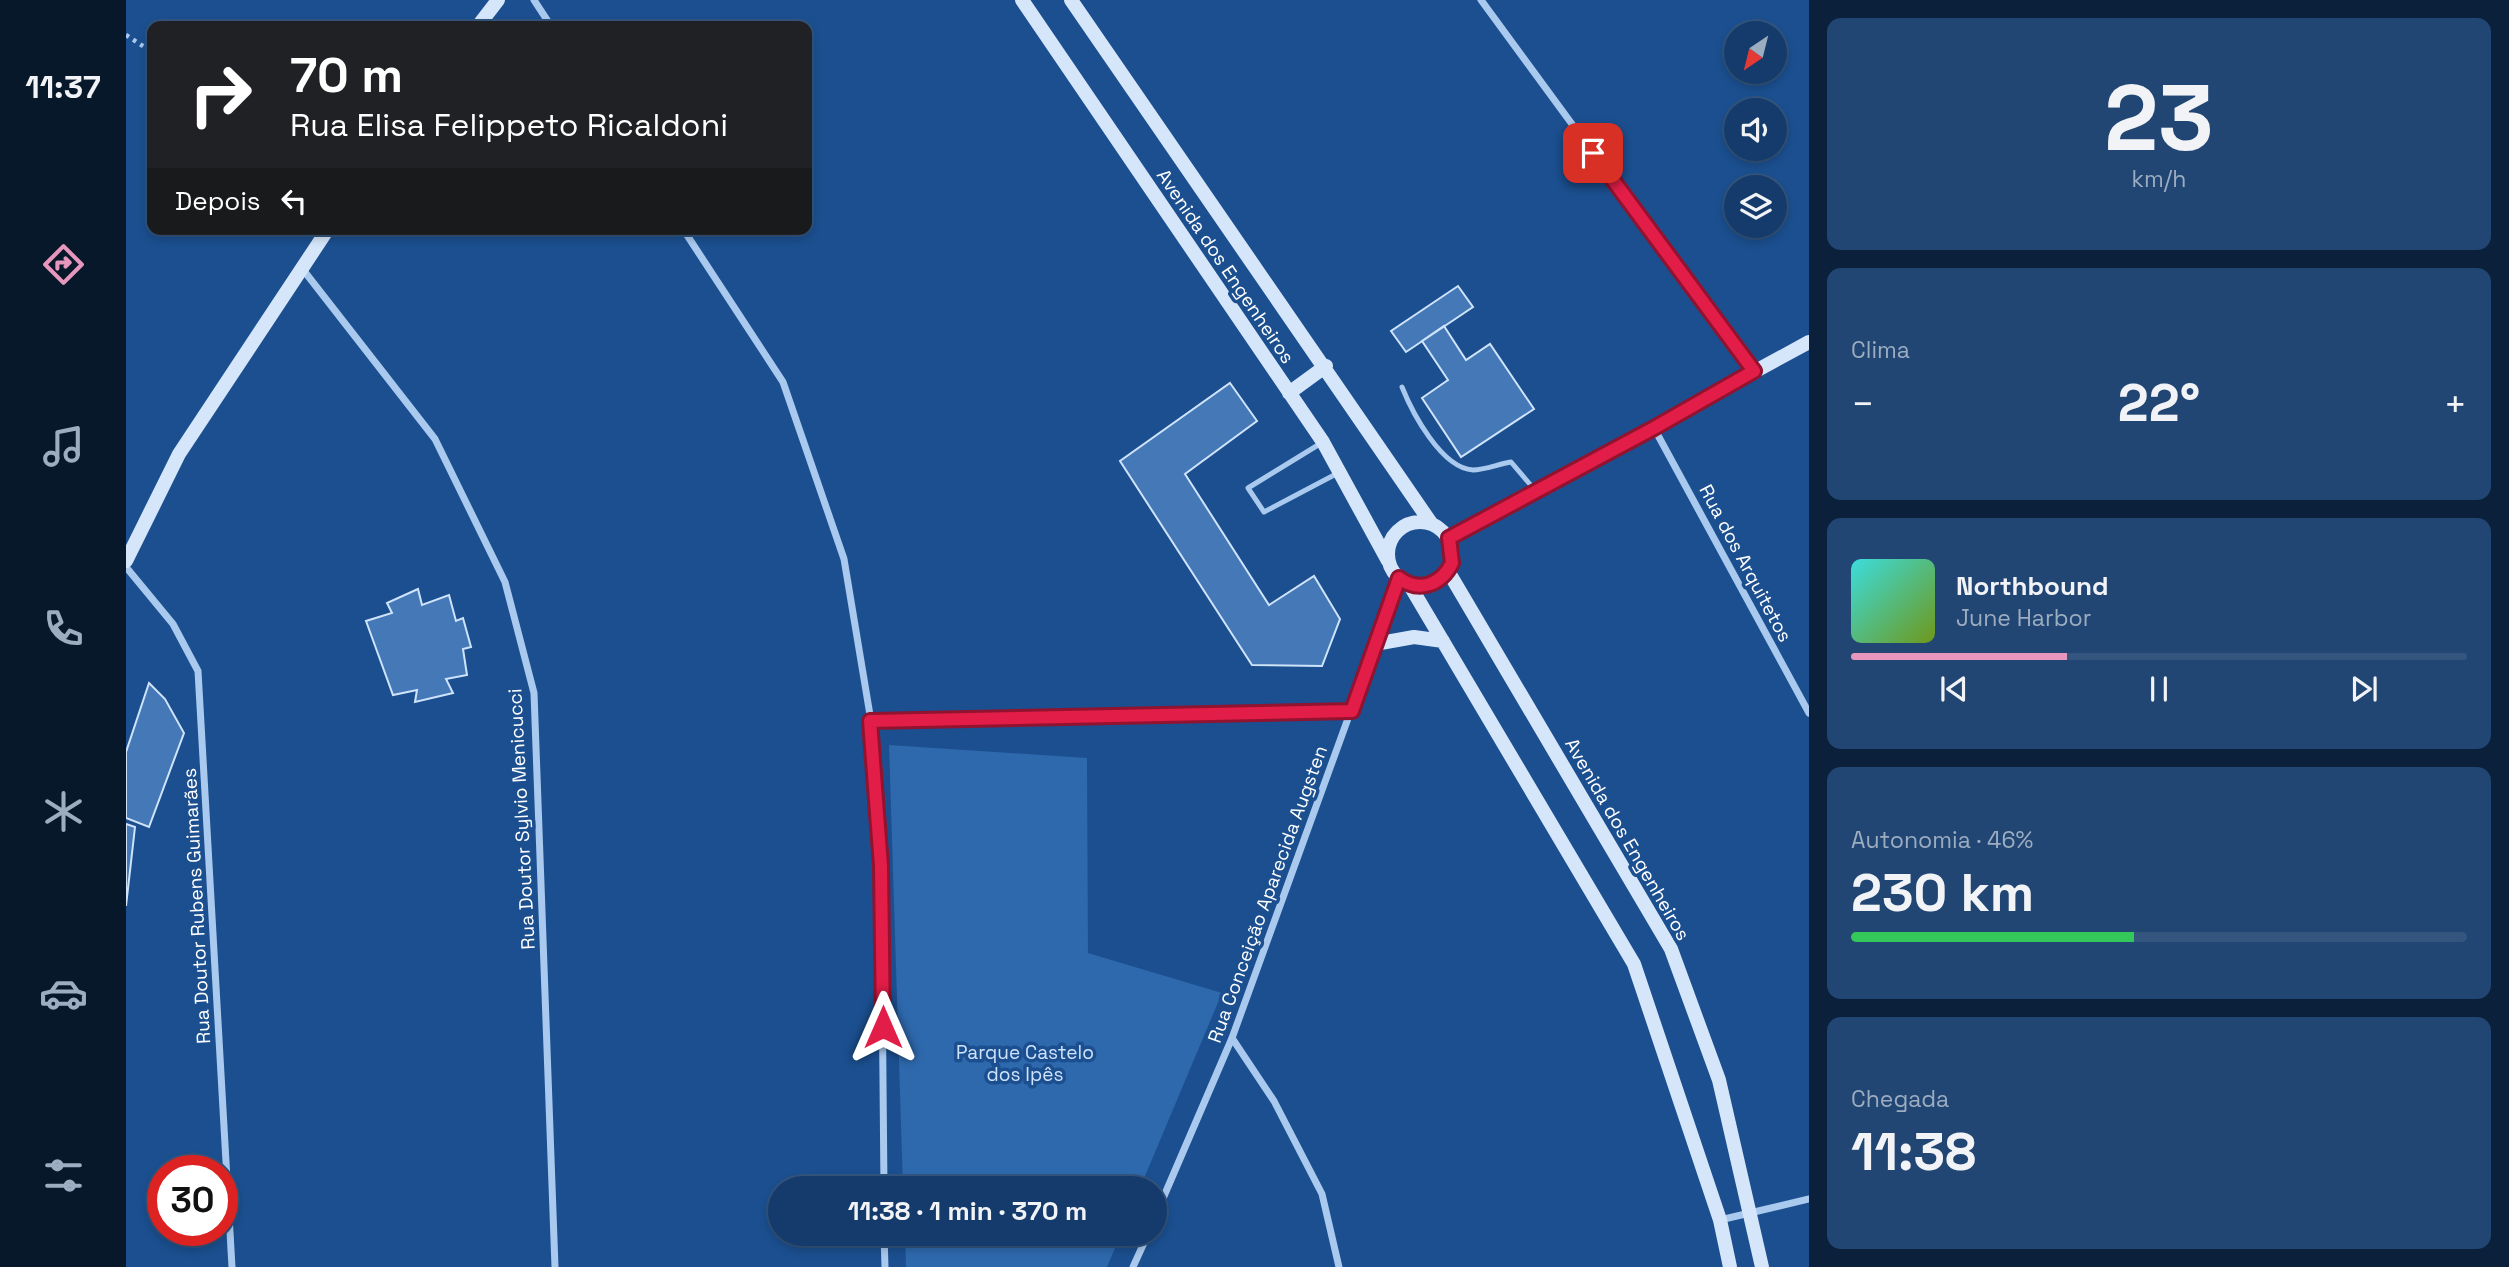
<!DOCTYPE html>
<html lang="pt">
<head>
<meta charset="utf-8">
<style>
	:root { --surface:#143b6b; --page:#214673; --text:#f1f3f6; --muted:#9dadc1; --line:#33557e; --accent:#e797bd }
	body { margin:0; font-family:"Space Grotesk",sans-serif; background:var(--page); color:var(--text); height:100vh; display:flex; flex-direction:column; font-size:26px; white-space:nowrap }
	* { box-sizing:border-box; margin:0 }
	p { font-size:23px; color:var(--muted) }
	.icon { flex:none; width:38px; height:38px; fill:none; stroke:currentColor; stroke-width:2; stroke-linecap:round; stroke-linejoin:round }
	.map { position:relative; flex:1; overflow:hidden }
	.sheet { display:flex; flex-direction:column; gap:18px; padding:18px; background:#0b203b; width:700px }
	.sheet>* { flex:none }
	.top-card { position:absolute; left:21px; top:21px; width:665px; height:214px; border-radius:14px; box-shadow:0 4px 10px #0003,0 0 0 2px var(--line); background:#202124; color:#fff; overflow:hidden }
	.needle { width:46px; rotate:215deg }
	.fabs { position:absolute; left:1598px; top:21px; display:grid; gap:14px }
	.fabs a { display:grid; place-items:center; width:63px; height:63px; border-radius:50%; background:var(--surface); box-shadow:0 4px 10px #0003,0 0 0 2px var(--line); font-size:35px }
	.speed { position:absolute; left:21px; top:1155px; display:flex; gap:14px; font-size:35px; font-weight:700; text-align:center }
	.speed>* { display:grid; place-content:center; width:91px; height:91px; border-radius:50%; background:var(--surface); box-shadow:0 4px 10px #0003,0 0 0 2px var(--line); line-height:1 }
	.speed .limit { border:10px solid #d22; background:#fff; color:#111 }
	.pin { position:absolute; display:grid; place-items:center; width:60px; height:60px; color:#fff; margin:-30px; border-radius:14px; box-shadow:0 4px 10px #0006 }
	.me { position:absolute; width:77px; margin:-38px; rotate:0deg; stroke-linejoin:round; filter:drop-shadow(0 0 5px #0008) }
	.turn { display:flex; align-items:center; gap:24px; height:147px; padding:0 28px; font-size:32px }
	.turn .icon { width:91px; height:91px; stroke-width:2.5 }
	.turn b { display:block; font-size:49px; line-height:60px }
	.then { display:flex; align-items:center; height:66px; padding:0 28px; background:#0003; gap:14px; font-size:26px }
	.big { font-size:52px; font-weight:700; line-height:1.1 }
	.sheet .card { flex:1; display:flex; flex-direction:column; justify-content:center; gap:10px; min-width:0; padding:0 24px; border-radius:14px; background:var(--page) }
	.sheet .dial { align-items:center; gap:0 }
	.dial b { font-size:91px; line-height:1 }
	.song { display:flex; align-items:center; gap:21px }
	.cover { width:84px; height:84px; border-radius:10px; background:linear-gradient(135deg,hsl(180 70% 55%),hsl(80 70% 35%)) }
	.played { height:7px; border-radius:4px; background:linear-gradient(90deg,var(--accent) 35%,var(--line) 35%) }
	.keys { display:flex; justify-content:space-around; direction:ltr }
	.heat { display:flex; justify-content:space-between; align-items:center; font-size:38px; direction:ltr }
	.charge { height:10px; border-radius:5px; background:linear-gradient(90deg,#34c759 46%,var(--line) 0) }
	.trip { position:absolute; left:642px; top:1176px; width:399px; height:70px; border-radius:35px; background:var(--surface); box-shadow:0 4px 10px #0003,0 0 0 2px var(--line); font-weight:700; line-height:70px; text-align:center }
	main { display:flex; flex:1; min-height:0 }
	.tab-bar { display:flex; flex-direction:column; width:126px; justify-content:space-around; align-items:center; background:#08182b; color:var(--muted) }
	.tab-bar .icon { width:49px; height:49px }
	.tab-bar .selected { color:var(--accent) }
	.tab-bar b { font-size:32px; color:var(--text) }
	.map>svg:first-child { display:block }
	.green { fill:#2e69ad }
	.building { fill:#4478b7; stroke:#cfe3fa; stroke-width:2 }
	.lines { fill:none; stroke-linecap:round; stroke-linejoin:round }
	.path { stroke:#a9c9ee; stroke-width:4.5; stroke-dasharray:3.5 5; stroke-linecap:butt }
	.lane { stroke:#a9c9ee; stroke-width:5 }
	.street { stroke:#a9c9ee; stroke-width:7 }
	.secondary { stroke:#d6e6fa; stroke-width:14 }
	.route-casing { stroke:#92132f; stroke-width:18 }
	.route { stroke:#e11d48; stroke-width:12 }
	.labels { text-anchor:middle; stroke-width:7; stroke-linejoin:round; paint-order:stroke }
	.street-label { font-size:19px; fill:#fff; stroke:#1b4f8f }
	.park-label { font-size:19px; fill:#cfe3fa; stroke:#1b4f8f }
</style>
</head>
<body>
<main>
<nav class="tab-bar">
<b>11:37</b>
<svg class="icon selected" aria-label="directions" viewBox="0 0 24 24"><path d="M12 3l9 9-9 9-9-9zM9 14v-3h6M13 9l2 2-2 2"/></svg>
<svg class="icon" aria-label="music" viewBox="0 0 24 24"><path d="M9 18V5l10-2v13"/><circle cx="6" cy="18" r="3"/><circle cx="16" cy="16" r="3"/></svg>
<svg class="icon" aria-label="phone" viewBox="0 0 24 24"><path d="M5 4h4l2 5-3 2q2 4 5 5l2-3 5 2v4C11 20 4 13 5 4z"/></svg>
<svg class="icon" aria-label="climate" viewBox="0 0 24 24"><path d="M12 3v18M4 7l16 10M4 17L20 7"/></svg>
<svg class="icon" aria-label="car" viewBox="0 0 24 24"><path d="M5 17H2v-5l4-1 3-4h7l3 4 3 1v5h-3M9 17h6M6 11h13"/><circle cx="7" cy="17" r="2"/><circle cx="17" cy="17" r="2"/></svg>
<svg class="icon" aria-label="filters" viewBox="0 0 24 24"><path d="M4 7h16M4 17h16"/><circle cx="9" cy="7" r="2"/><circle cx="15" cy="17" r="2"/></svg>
</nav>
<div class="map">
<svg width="1683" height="1267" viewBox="0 0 1683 1267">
	<rect width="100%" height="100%" fill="#1b4f8f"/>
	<path class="green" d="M763 745 961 758 962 953 1096 993 1014 1188H777Z
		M779 1234H995L981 1267H780Z"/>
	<path class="building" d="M1332 286 1347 307 1280 352 1265 331Z
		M1318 326 1340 360 1364 344 1408 409 1335 457 1296 398 1322 380 1296 341Z
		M1104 383 1131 421 1059 474 1143 605 1188 576 1214 619 1196 666 1126 665 994 461Z
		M292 589 296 605 323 595 330 621 337 618 345 647 337 649 341 675 320 679 327 693 289 702 291 690 267 695 240 621 266 613 261 603Z
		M23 683 39 699 58 733 23 827 0 818V752Z
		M0 824 9 827 0 906Z"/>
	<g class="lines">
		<path class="path" d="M0 35 26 52"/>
		<path class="lane" d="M1276 387C1286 412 1315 468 1347 470 1358 470 1373 464 1385 462L1408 489
			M1197 442 1122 488 1138 512 1212 473"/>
		<path class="street" d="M408 0 425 26
			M1355 0 1627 371
			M557 229 657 382 718 559 745 721 755 866 758 1188
			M175 267 309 439 379 582 408 693 429 1267
			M1528 428 1683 713
			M0 567 47 624 72 671 106 1267
			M745 721 1225 711
			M1106 1038 1148 1101 1196 1194 1213 1267
			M1029 1217 1106 1038 1273 578
			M1594 1220 1683 1199
			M758 1234 759 1267
			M1007 1267 1022 1234"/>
		<path class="secondary" d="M896 0 1197 442 1262 561
			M945 0 1305 523
			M352 26 372 0
			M1163 393 1200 366
			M1262 554a32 32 0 1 1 64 0a32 32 0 1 1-64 0Z
			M1323 538 1683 342
			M0 561 53 454 202 229
			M1322 571 1545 949 1593 1080 1636 1267
			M1283 584 1508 964 1594 1220 1604 1267
			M1249 644 1288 637 1317 641"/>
	</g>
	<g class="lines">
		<defs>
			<path id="route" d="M757 1027 755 866 744 721 1226 711 1273 578C1293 593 1315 585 1326 563L1323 538 1528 428 1628 371 1467 153"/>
		</defs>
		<use href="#route" class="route-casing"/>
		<use href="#route" class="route"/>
	</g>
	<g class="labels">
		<g class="street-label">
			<text transform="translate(1100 266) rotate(56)" y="7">Avenida dos Engenheiros</text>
			<text transform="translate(1620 563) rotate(62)" y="7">Rua dos Arquitetos</text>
			<text transform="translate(395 819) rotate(-93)" y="7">Rua Doutor Sylvio Menicucci</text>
			<text transform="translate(1502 839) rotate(60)" y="7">Avenida dos Engenheiros</text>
			<text transform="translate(1141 894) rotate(-70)" y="7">Rua Conceição Aparecida Augsten</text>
			<text transform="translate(70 906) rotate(-93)" y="7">Rua Doutor Rubens Guimarães</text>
		</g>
		<g class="park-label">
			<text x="899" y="1059">Parque Castelo<tspan x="899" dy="22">dos Ipês</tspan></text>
		</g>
	</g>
</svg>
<div class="fabs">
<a><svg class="needle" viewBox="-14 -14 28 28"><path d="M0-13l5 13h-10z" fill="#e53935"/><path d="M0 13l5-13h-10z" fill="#9dadc1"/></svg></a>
<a><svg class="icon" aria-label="sound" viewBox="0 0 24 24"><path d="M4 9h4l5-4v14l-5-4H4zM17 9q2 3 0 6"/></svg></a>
<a><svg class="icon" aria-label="layers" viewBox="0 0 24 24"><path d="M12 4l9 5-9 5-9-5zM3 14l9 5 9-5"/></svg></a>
</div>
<div class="speed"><div class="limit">30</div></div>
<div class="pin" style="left:1467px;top:153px;background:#d93025"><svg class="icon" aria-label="arrive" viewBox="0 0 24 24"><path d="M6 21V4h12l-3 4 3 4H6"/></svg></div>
<svg class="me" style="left:757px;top:1027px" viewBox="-20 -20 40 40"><path d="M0-17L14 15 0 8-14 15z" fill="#e11d48" stroke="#fff" stroke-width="4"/></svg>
<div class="trip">11:38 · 1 min · 370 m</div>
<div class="top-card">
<div class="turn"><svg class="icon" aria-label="right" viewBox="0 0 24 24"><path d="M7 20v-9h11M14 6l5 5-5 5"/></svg><div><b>70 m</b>Rua Elisa Felippeto Ricaldoni</div></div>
<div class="then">Depois<svg class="icon" aria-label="left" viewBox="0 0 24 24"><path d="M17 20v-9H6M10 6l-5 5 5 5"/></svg></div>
</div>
</div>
<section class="sheet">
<div class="card dial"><b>23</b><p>km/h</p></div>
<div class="card"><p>Clima</p>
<div class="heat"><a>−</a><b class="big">22°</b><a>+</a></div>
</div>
<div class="card">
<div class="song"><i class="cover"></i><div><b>Northbound</b><p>June Harbor</p></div></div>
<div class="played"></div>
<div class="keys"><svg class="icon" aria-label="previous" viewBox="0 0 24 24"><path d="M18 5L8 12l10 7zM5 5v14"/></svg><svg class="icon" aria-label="pause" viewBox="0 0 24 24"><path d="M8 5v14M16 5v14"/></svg><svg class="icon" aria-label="next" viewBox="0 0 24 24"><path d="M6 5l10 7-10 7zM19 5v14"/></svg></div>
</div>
<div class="card"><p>Autonomia · 46%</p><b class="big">230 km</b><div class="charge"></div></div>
<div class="card"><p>Chegada</p><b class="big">11:38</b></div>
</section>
</main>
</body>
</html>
